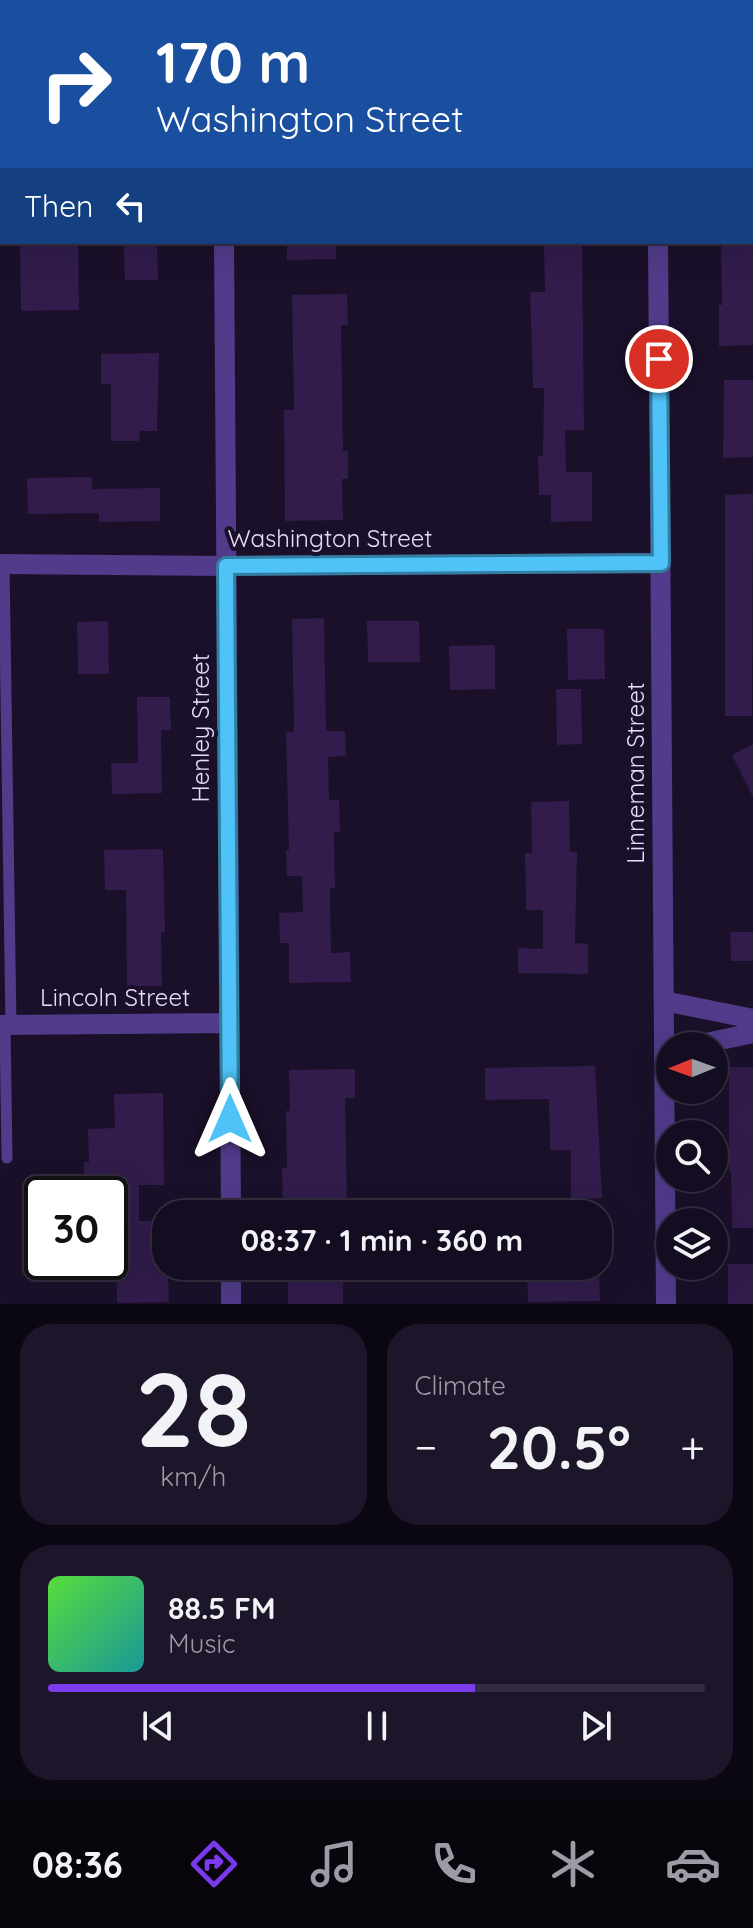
<!DOCTYPE html>
<html lang="en">
<head>
<meta charset="utf-8">
<style>
	:root { --surface:#140c20; --page:#1d1529; --text:#f1f3f6; --muted:#9d9ba5; --line:#332c3e; --accent:#7c3aed }
	body { margin:0; font-family:Quicksand,sans-serif; background:var(--page); color:var(--text); height:100vh; display:flex; flex-direction:column; font-size:30px; white-space:nowrap }
	* { box-sizing:border-box; margin:0 }
	p { font-size:26px; color:var(--muted) }
	.icon { flex:none; width:44px; height:44px; fill:none; stroke:currentColor; stroke-width:2; stroke-linecap:round; stroke-linejoin:round }
	.map { position:relative; height:1304px; overflow:hidden }
	.side { display:flex; flex-direction:column; gap:20px; padding:20px; background:#0b0712; flex:1 }
	.side>* { flex:none }
	.top-card { position:absolute; left:0px; top:0px; width:754px; height:244px; box-shadow:0 8px 32px #0002,0 0 0 2px var(--line); background:#1a4fa0; color:#fff; overflow:hidden }
	.needle { width:52px; rotate:269deg }
	.tools { position:absolute; left:656px; top:1032px; display:grid; gap:16px }
	.tools a { display:grid; place-items:center; width:72px; height:72px; border-radius:50%; background:var(--surface); box-shadow:0 8px 32px #0002,0 0 0 2px var(--line); font-size:40px }
	.speed { position:absolute; left:24px; top:1176px; display:flex; gap:16px; font-size:40px; font-weight:700; text-align:center }
	.speed>* { display:grid; place-content:center; width:104px; height:104px; border-radius:50%; background:var(--surface); box-shadow:0 8px 32px #0002,0 0 0 2px var(--line); line-height:1 }
	.speed .limit { border:4px solid #111; border-radius:12px; background:#fff; color:#111 }
	.pin { position:absolute; display:grid; place-items:center; width:68px; height:68px; color:#fff; margin:-34px; border:4px solid #fff; border-radius:50%; box-shadow:0 2px 8px #0007 }
	.me { position:absolute; width:88px; margin:-44px; rotate:0deg; stroke-linejoin:round; filter:drop-shadow(0 0 6px #0008) }
	.turn { display:flex; align-items:center; gap:28px; height:168px; padding:0 24px; font-size:36px }
	.turn .icon { width:104px; height:104px; stroke-width:2.5 }
	.turn b { display:block; font-size:56px; line-height:68px }
	.then { display:flex; align-items:center; height:76px; padding:0 24px; background:#0003; gap:16px; font-size:30px }
	.big { font-size:60px; font-weight:700; line-height:1.1 }
	.side .widget { flex:1; display:flex; flex-direction:column; justify-content:center; gap:12px; min-width:0; padding:0 28px; border-radius:32px; background:var(--page) }
	.side .dial { align-items:center; gap:0 }
	.dial b { font-size:104px; line-height:1 }
	.song { display:flex; align-items:center; gap:24px }
	.cover { width:96px; height:96px; border-radius:12px; background:linear-gradient(135deg,hsl(110 70% 55%),hsl(180 70% 35%)) }
	.played { height:8px; border-radius:4px; background:linear-gradient(90deg,var(--accent) 65%,var(--line) 65%) }
	.keys { display:flex; justify-content:space-around; direction:ltr }
	.heat { display:flex; justify-content:space-between; align-items:center; font-size:44px; direction:ltr }
	.side .tiles { flex:1; display:grid; gap:20px; grid-template-columns:1fr 1fr }
	.widget:last-child { grid-column:span 2 }
	.trip { position:absolute; left:152px; top:1200px; width:460px; height:80px; border-radius:32px; background:var(--surface); box-shadow:0 8px 32px #0002,0 0 0 2px var(--line); font-weight:700; line-height:80px; text-align:center }
	.menu { display:flex; height:128px; justify-content:space-around; align-items:center; background:#08050d; color:var(--muted) }
	.menu .icon { width:56px; height:56px }
	.menu .selected { color:var(--accent) }
	.menu b { font-size:36px; color:var(--text) }
	.map>svg:first-child { display:block }
	.building { fill:#311c4b }
	.lines { fill:none; stroke-linecap:round; stroke-linejoin:round }
	.service { stroke:#513b8a; stroke-width:11 }
	.minor { stroke:#513b8a; stroke-width:20 }
	.secondary { stroke:#9671ff; stroke-width:20 }
	.route-casing { stroke:#337fa1; stroke-width:20 }
	.route { stroke:#4fc3f7; stroke-width:14 }
	.labels { text-anchor:middle; stroke-width:8; stroke-linejoin:round; paint-order:stroke }
	.street-label { font-size:24px; fill:#e7daff; stroke:#1b102a }
</style>
</head>
<body>
<div class="map">
<svg width="753" height="1304" viewBox="0 0 753 1304">
	<rect width="100%" height="100%" fill="#1b102a"/>
	<path class="building" d="M20 242H78L79 310 21 311Z
		M287 242H336V259L287 260Z
		M544 242H582L584 430H565L566 472H592V521L551 522V495H539L538 456H543L544 388H533L530 292H545Z
		M721 242H753V345L719 346V305H722Z
		M157 244 158 280H125L124 245Z
		M347 294 348 325H341L343 451H348V479H342L343 520 285 521 284 410H294L292 295Z
		M159 353 157 431H140L139 441H111V384H101V354Z
		M724 380H753V457L723 458Z
		M92 477V489L160 488V521L99 522V513L28 514 27 478Z
		M753 494 752 716H725V495Z
		M324 618 326 731H345L346 756 328 757 329 800H339L340 832H334L335 888H330L331 953 350 952 351 982 289 983V943H280L279 913 303 912 302 876H287L286 850H289L286 732H294L292 619Z
		M108 621 109 674H78L77 622Z
		M367 621H419L420 662H368Z
		M567 629H604L605 679 568 680Z
		M495 645V689L450 690 449 646Z
		M556 689H581L582 744 557 745Z
		M137 697H170L171 730H161L162 793 112 794 111 763H138Z
		M753 744V797L732 755Z
		M569 801 570 852H577L575 943 588 944V974L518 973V948L543 949V910H526L525 853H532L531 802Z
		M163 849 165 932H161L162 986H127L126 890H105L104 850Z
		M730 932H753V961H731Z
		M595 1066 602 1198 571 1199V1150H550L549 1099 485 1100V1068Z
		M729 1067H753V1228H732L731 1171H729Z
		M355 1069V1098H345L347 1200H332V1214H291V1201H283L282 1168H287L286 1111H290L289 1070Z
		M163 1093 164 1185H139V1221H160L161 1274H168L169 1302 117 1303 116 1254H110V1194H84V1162H89L88 1129 115 1128 114 1094Z
		M728 1264H753V1304H728Z
		M527 1266H599L600 1301 528 1302Z
		M288 1276H343V1304H288Z"/>
	<g class="lines">
		<path class="service" d="M752 37H753
			M4 564 11 1025
			M5 1025 7 1158"/>
		<path class="minor" d="M223 0V2
			M657 0V2
			M224 242 231 1214
			M658 242 666 1304
			M0 564 226 566 661 563
			M664 1001 753 1019
			M0 1025 229 1023
			M692 1046 753 1033
			M231 1266V1304"/>
		<path class="secondary" d="M0 134H2
			M752 140H753"/>
	</g>
	<g class="lines">
		<defs>
			<path id="route" d="M230 1119 226 566 661 563 659 359"/>
		</defs>
		<use href="#route" class="route-casing"/>
		<use href="#route" class="route"/>
	</g>
	<g class="labels">
		<g class="street-label">
			<text x="330" y="547">Washington Street</text>
			<text transform="translate(201 728) rotate(-90)" y="8">Henley Street</text>
			<text transform="translate(636 773) rotate(-90)" y="8">Linneman Street</text>
			<text x="115" y="1006">Lincoln Street</text>
		</g>
	</g>
</svg>
<div class="tools">
<a><svg class="needle" viewBox="-14 -14 28 28"><path d="M0-13l5 13h-10z" fill="#e53935"/><path d="M0 13l5-13h-10z" fill="#9d9ba5"/></svg></a>
<a><svg class="icon" aria-label="search" viewBox="0 0 24 24"><circle cx="10" cy="10" r="6"/><path d="M15 15l6 6"/></svg></a>
<a><svg class="icon" aria-label="layers" viewBox="0 0 24 24"><path d="M12 4l9 5-9 5-9-5zM3 14l9 5 9-5"/></svg></a>
</div>
<div class="speed"><div class="limit">30</div></div>
<div class="pin" style="left:659px;top:359px;background:#d93025"><svg class="icon" aria-label="arrive" viewBox="0 0 24 24"><path d="M6 21V4h12l-3 4 3 4H6"/></svg></div>
<svg class="me" style="left:230px;top:1119px" viewBox="-20 -20 40 40"><path d="M0-17L14 15 0 8-14 15z" fill="#4fc3f7" stroke="#fff" stroke-width="4"/></svg>
<div class="trip">08:37 · 1 min · 360 m</div>
<div class="top-card">
<div class="turn"><svg class="icon" aria-label="right" viewBox="0 0 24 24"><path d="M7 20v-9h11M14 6l5 5-5 5"/></svg><div><b>170 m</b>Washington Street</div></div>
<div class="then">Then<svg class="icon" aria-label="left" viewBox="0 0 24 24"><path d="M17 20v-9H6M10 6l-5 5 5 5"/></svg></div>
</div>
</div>
<section class="side">
<div class="tiles">
<div class="widget dial"><b>28</b><p>km/h</p></div>
<div class="widget"><p>Climate</p>
<div class="heat"><a>−</a><b class="big">20.5°</b><a>+</a></div>
</div>
<div class="widget">
<div class="song"><i class="cover"></i><div><b>88.5 FM</b><p>Music</p></div></div>
<div class="played"></div>
<div class="keys"><svg class="icon" aria-label="previous" viewBox="0 0 24 24"><path d="M18 5L8 12l10 7zM5 5v14"/></svg><svg class="icon" aria-label="pause" viewBox="0 0 24 24"><path d="M8 5v14M16 5v14"/></svg><svg class="icon" aria-label="next" viewBox="0 0 24 24"><path d="M6 5l10 7-10 7zM19 5v14"/></svg></div>
</div>
</div>
</section>
<nav class="menu">
<b>08:36</b>
<svg class="icon selected" aria-label="directions" viewBox="0 0 24 24"><path d="M12 3l9 9-9 9-9-9zM9 14v-3h6M13 9l2 2-2 2"/></svg>
<svg class="icon" aria-label="music" viewBox="0 0 24 24"><path d="M9 18V5l10-2v13"/><circle cx="6" cy="18" r="3"/><circle cx="16" cy="16" r="3"/></svg>
<svg class="icon" aria-label="phone" viewBox="0 0 24 24"><path d="M5 4h4l2 5-3 2q2 4 5 5l2-3 5 2v4C11 20 4 13 5 4z"/></svg>
<svg class="icon" aria-label="climate" viewBox="0 0 24 24"><path d="M12 3v18M4 7l16 10M4 17L20 7"/></svg>
<svg class="icon" aria-label="car" viewBox="0 0 24 24"><path d="M5 17H2v-5l4-1 3-4h7l3 4 3 1v5h-3M9 17h6M6 11h13"/><circle cx="7" cy="17" r="2"/><circle cx="17" cy="17" r="2"/></svg>
</nav>
</body>
</html>
